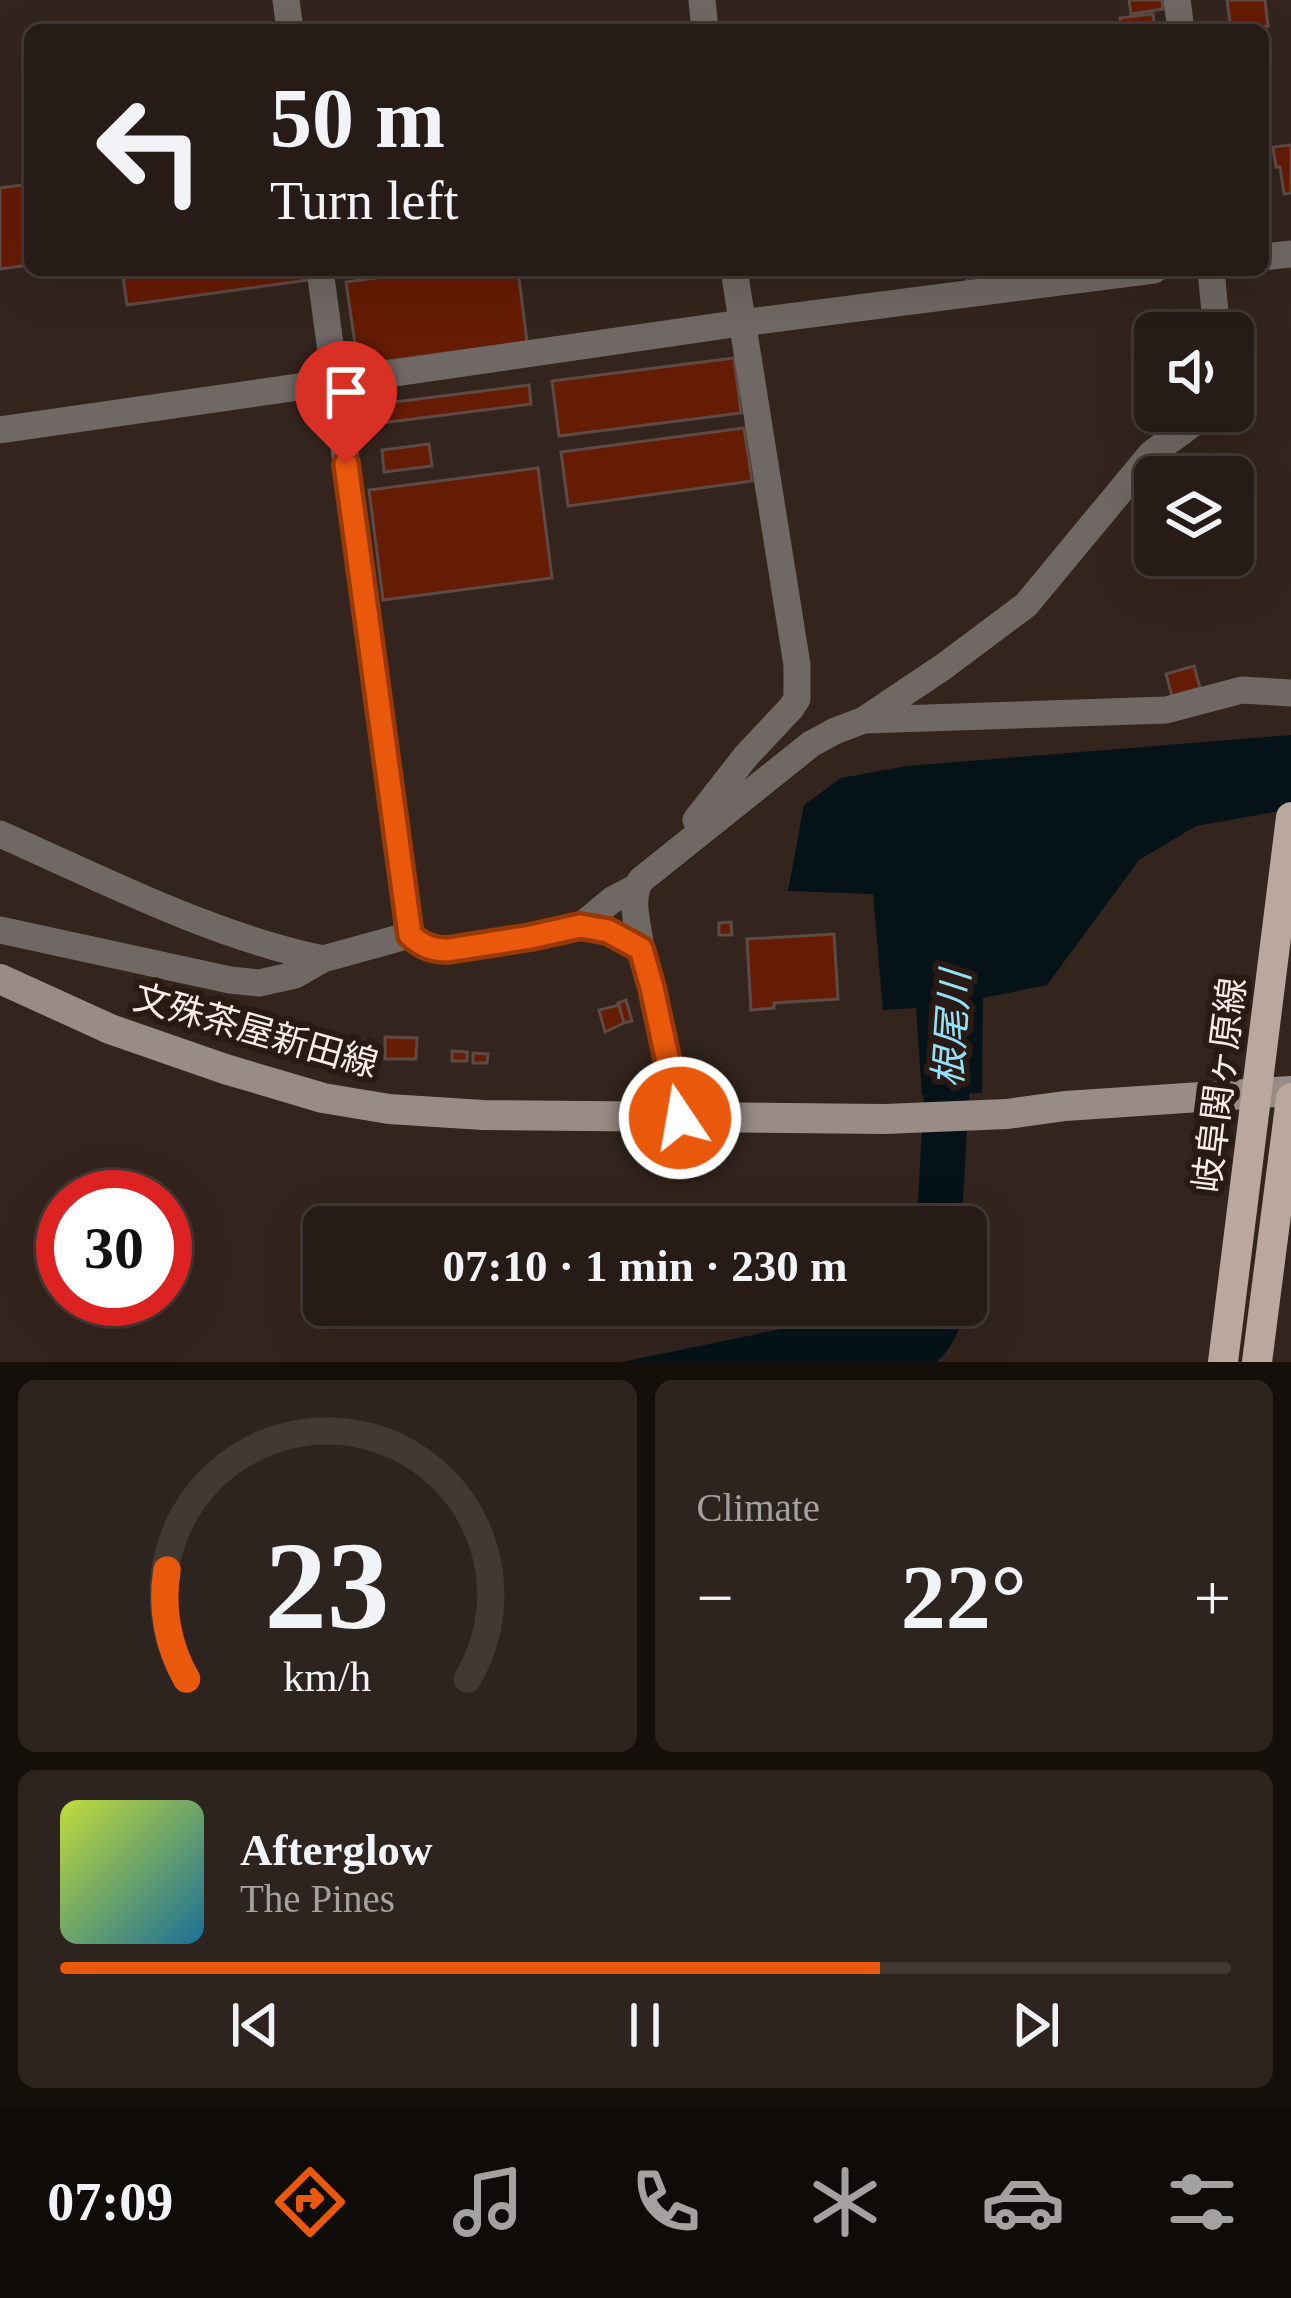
<!DOCTYPE html>
<html lang="en">
<head>
<meta charset="utf-8">
<style>
	:root { --surface:#261b16; --page:#2e241f; --text:#f1f3f6; --muted:#a4a1a1; --line:#423935; --accent:#ea580c }
	body { margin:0; font-family:"Times New Roman","Noto Sans JP",serif; background:var(--page); color:var(--text); height:100vh; display:flex; flex-direction:column; font-size:45px; white-space:nowrap }
	* { box-sizing:border-box; margin:0 }
	p { font-size:39px; color:var(--muted) }
	.icon { flex:none; width:66px; height:66px; fill:none; stroke:currentColor; stroke-width:2; stroke-linecap:round; stroke-linejoin:round }
	.map { position:relative; height:1362px; overflow:hidden }
	.drawer { display:flex; flex-direction:column; gap:18px; padding:18px; background:#150f0c; flex:1 }
	.drawer>* { flex:none }
	.top-card { position:absolute; left:24px; top:24px; width:1245px; height:252px; border-radius:18px; box-shadow:0 12px 48px #0002,0 0 0 3px var(--line); background:#261b16; color:var(--text); overflow:hidden }
	.tools { position:absolute; left:1134px; top:312px; display:grid; gap:24px }
	.tools a { display:grid; place-items:center; width:120px; height:120px; border-radius:18px; background:var(--surface); box-shadow:0 12px 48px #0002,0 0 0 3px var(--line); font-size:60px }
	.speed { position:absolute; left:36px; top:1170px; display:flex; gap:24px; font-size:60px; font-weight:700; text-align:center }
	.speed>* { display:grid; place-content:center; width:156px; height:156px; border-radius:50%; background:var(--surface); box-shadow:0 12px 48px #0002,0 0 0 3px var(--line); line-height:1 }
	.speed .limit { border:18px solid #d22; background:#fff; color:#111 }
	.pin { position:absolute; display:grid; place-items:center; width:102px; height:102px; color:#fff; margin:-123px -51px; border-radius:50% 50% 50% 0; rotate:-45deg; box-shadow:0 0 12px #0007 }
	.pin .icon { rotate:45deg }
	.me { position:absolute; width:132px; margin:-66px; rotate:348deg; stroke-linejoin:round; filter:drop-shadow(0 0 9px #0008) }
	.turn { display:flex; align-items:center; gap:42px; height:252px; padding:0 48px; font-size:54px }
	.turn .icon { width:156px; height:156px; stroke-width:2.5 }
	.turn b { display:block; font-size:84px; line-height:102px }
	.big { font-size:90px; font-weight:600; line-height:1.1 }
	.drawer .widget { flex:1; display:flex; flex-direction:column; justify-content:center; gap:18px; min-width:0; padding:0 42px; border-radius:18px; background:var(--page) }
	.drawer .dial { align-items:center; gap:0 }
	.dial svg { height:312px; overflow:visible; fill:none; stroke:var(--line); stroke-width:7; stroke-linecap:round; text-anchor:middle }
	.dial text { fill:var(--text); stroke:none }
	.song { display:flex; align-items:center; gap:36px }
	.cover { width:144px; height:144px; border-radius:18px; background:linear-gradient(135deg,hsl(70 70% 55%),hsl(200 70% 35%)) }
	.played { height:12px; border-radius:6px; background:linear-gradient(90deg,var(--accent) 70%,var(--line) 70%) }
	.keys { display:flex; justify-content:space-around; direction:ltr }
	.heat { display:flex; justify-content:space-between; align-items:center; font-size:66px; direction:ltr }
	.drawer .tiles { flex:1; display:grid; gap:18px; grid-template-columns:1fr 1fr }
	.widget:last-child { grid-column:span 2 }
	.trip { position:absolute; left:303px; top:1206px; width:684px; height:120px; border-radius:18px; background:var(--surface); box-shadow:0 12px 48px #0002,0 0 0 3px var(--line); font-weight:600; line-height:120px; text-align:center }
	.menu { display:flex; height:192px; justify-content:space-around; align-items:center; background:#0f0b09; color:var(--muted) }
	.menu .icon { width:84px; height:84px }
	.menu .selected { color:var(--accent) }
	.menu b { font-size:54px; color:var(--text) }
	.map>svg:first-child { display:block }
	.water { fill:#051318 }
	.lines { fill:none; stroke-linecap:round; stroke-linejoin:round }
	.river { stroke:#051318; stroke-width:45 }
	.building { fill:#651b04; stroke:#5d4a45; stroke-width:3 }
	.minor { stroke:#706864; stroke-width:27 }
	.secondary { stroke:#998c86; stroke-width:30 }
	.primary { stroke:#b9a7a0; stroke-width:30 }
	.primary-bridge { stroke:#b9a7a0; stroke-width:30 }
	.route-casing { stroke:#983908; stroke-width:30 }
	.route { stroke:#ea580c; stroke-width:21 }
	.labels { text-anchor:middle; stroke-width:12; stroke-linejoin:round; paint-order:stroke }
	.street-label { font-size:36px; fill:#f6ebe7; stroke:#291a14 }
	.water-label { font-size:39px; font-style:italic; fill:#92e0fa; stroke:#291a14 }
</style>
</head>
<body>
<div class="map">
<svg width="1291" height="1362" viewBox="0 0 1291 1362">
	<rect width="100%" height="100%" fill="#33241d"/>
	<path class="water" d="M1291 735V809L1196 826 1139 860 1047 985 983 998 982 1093 922 1095 916 1008 883 1010 873 894 788 891 804 805 841 778 907 766Z
		M962 1227H966C967 1275 975 1325 937 1362H621L821 1321 880 1305H966V1227Z"/>
	<g class="lines">
		<path class="river" d="M939 1227 950 1032"/>
	</g>
	<path class="building" d="M1129 0H1162L1163 9 1131 14Z
		M1227 0H1265L1268 26 1231 30Z
		M1153 14 1155 30H1122L1120 18Z
		M1291 145V193L1284 194 1280 167H1276L1273 147Z
		M30 184V265L0 269V188Z
		M122 270H308L309 280 127 305Z
		M434 270H518L527 342 358 365 346 282Z
		M966 270H1098L968 287Z
		M734 358 741 413 559 436 552 381Z
		M529 385 531 404 365 425 362 406Z
		M744 428 752 481 568 506 561 452Z
		M429 444 432 466 384 472 382 450Z
		M538 468 552 578 383 600 369 490Z
		M1194 666 1200 688 1172 696 1166 674Z
		M731 922 732 935H719V923Z
		M834 934 838 999 774 1003V1008L751 1010 747 939Z
		M626 1000 632 1021 624 1023 618 1003Z
		M619 1005 624 1023 605 1032 599 1010Z
		M385 1037 417 1038 416 1059H385Z
		M452 1051 467 1052V1061H452Z
		M473 1053 488 1054 487 1063H473Z"/>
	<g class="lines">
		<path class="minor" d="M286 0 290 30
			M702 0 705 30
			M1177 0 1181 30
			M1263 257 1291 254
			M320 270 410 935C422 946 432 950 448 950L531 937 581 926 612 900 635 888
			M1211 270 1217 333
			M0 430 741 323 1154 270
			M864 720 1166 710 1242 690 1291 693
			M696 820 746 756 791 708 797 699V665L734 270
			M0 834C106 881 210 935 323 959
			M581 926 608 931 641 949 652 988 680 1118
			M0 930 230 980 259 983 295 975 323 959 410 935
			M641 949C639 928 628 898 641 880L811 744 835 731 864 720 943 667 1026 605 1151 454 1210 411"/>
		<path class="secondary" d="M0 979 110 1029 225 1069 323 1098 389 1109 483 1115 884 1119 1007 1114 1065 1106 1291 1091"/>
		<path class="primary" d="M1257 1362 1291 1098"/>
		<path class="primary-bridge" d="M1223 1362 1291 817"/>
	</g>
	<g class="lines">
		<defs>
			<path id="route" d="M346 464 410 935C422 946 432 950 448 950L531 937 580 926 608 931 641 949 652 988 680 1118"/>
		</defs>
		<use href="#route" class="route-casing"/>
		<use href="#route" class="route"/>
	</g>
	<g class="labels">
		<g class="street-label">
			<text transform="translate(256 1030) rotate(16)" y="13">文殊茶屋新田線</text>
			<text transform="translate(1219 1085) rotate(-83)" y="13">岐阜関ヶ原線</text>
		</g>
		<g class="water-label">
			<text transform="translate(951 1029) rotate(-86)" y="14">根尾川</text>
		</g>
	</g>
</svg>
<div class="tools">
<a><svg class="icon" aria-label="sound" viewBox="0 0 24 24"><path d="M4 9h4l5-4v14l-5-4H4zM17 9q2 3 0 6"/></svg></a>
<a><svg class="icon" aria-label="layers" viewBox="0 0 24 24"><path d="M12 4l9 5-9 5-9-5zM3 14l9 5 9-5"/></svg></a>
</div>
<div class="speed"><div class="limit">30</div></div>
<div class="pin" style="left:346px;top:464px;background:#d93025"><svg class="icon" aria-label="arrive" viewBox="0 0 24 24"><path d="M6 21V4h12l-3 4 3 4H6"/></svg></div>
<svg class="me" style="left:680px;top:1118px" viewBox="-20 -20 40 40"><circle r="17" fill="#ea580c" stroke="#fff" stroke-width="3"/><path d="M0-11L8 9 0 5-8 9z" fill="#fff"/></svg>
<div class="trip">07:10 · 1 min · 230 m</div>
<div class="top-card">
<div class="turn"><svg class="icon" aria-label="left" viewBox="0 0 24 24"><path d="M17 20v-9H6M10 6l-5 5 5 5"/></svg><div><b>50 m</b>Turn left</div></div>
</div>
</div>
<section class="drawer">
<div class="tiles">
<div class="widget dial"><svg viewBox="0 0 100 80">
<path d="M14 69A42 42 0 1 1 86 69"/>
<path d="M14 69A42 42 0 0 1 9 41" stroke="#ea580c"/>
<text x="50" y="56" font-size="32" font-weight="700">23</text>
<text x="50" y="72" font-size="11">km/h</text>
</svg></div>
<div class="widget"><p>Climate</p>
<div class="heat"><a>−</a><b class="big">22°</b><a>+</a></div>
</div>
<div class="widget">
<div class="song"><i class="cover"></i><div><b>Afterglow</b><p>The Pines</p></div></div>
<div class="played"></div>
<div class="keys"><svg class="icon" aria-label="previous" viewBox="0 0 24 24"><path d="M18 5L8 12l10 7zM5 5v14"/></svg><svg class="icon" aria-label="pause" viewBox="0 0 24 24"><path d="M8 5v14M16 5v14"/></svg><svg class="icon" aria-label="next" viewBox="0 0 24 24"><path d="M6 5l10 7-10 7zM19 5v14"/></svg></div>
</div>
</div>
</section>
<nav class="menu">
<b>07:09</b>
<svg class="icon selected" aria-label="directions" viewBox="0 0 24 24"><path d="M12 3l9 9-9 9-9-9zM9 14v-3h6M13 9l2 2-2 2"/></svg>
<svg class="icon" aria-label="music" viewBox="0 0 24 24"><path d="M9 18V5l10-2v13"/><circle cx="6" cy="18" r="3"/><circle cx="16" cy="16" r="3"/></svg>
<svg class="icon" aria-label="phone" viewBox="0 0 24 24"><path d="M5 4h4l2 5-3 2q2 4 5 5l2-3 5 2v4C11 20 4 13 5 4z"/></svg>
<svg class="icon" aria-label="climate" viewBox="0 0 24 24"><path d="M12 3v18M4 7l16 10M4 17L20 7"/></svg>
<svg class="icon" aria-label="car" viewBox="0 0 24 24"><path d="M5 17H2v-5l4-1 3-4h7l3 4 3 1v5h-3M9 17h6M6 11h13"/><circle cx="7" cy="17" r="2"/><circle cx="17" cy="17" r="2"/></svg>
<svg class="icon" aria-label="filters" viewBox="0 0 24 24"><path d="M4 7h16M4 17h16"/><circle cx="9" cy="7" r="2"/><circle cx="15" cy="17" r="2"/></svg>
</nav>
</body>
</html>
